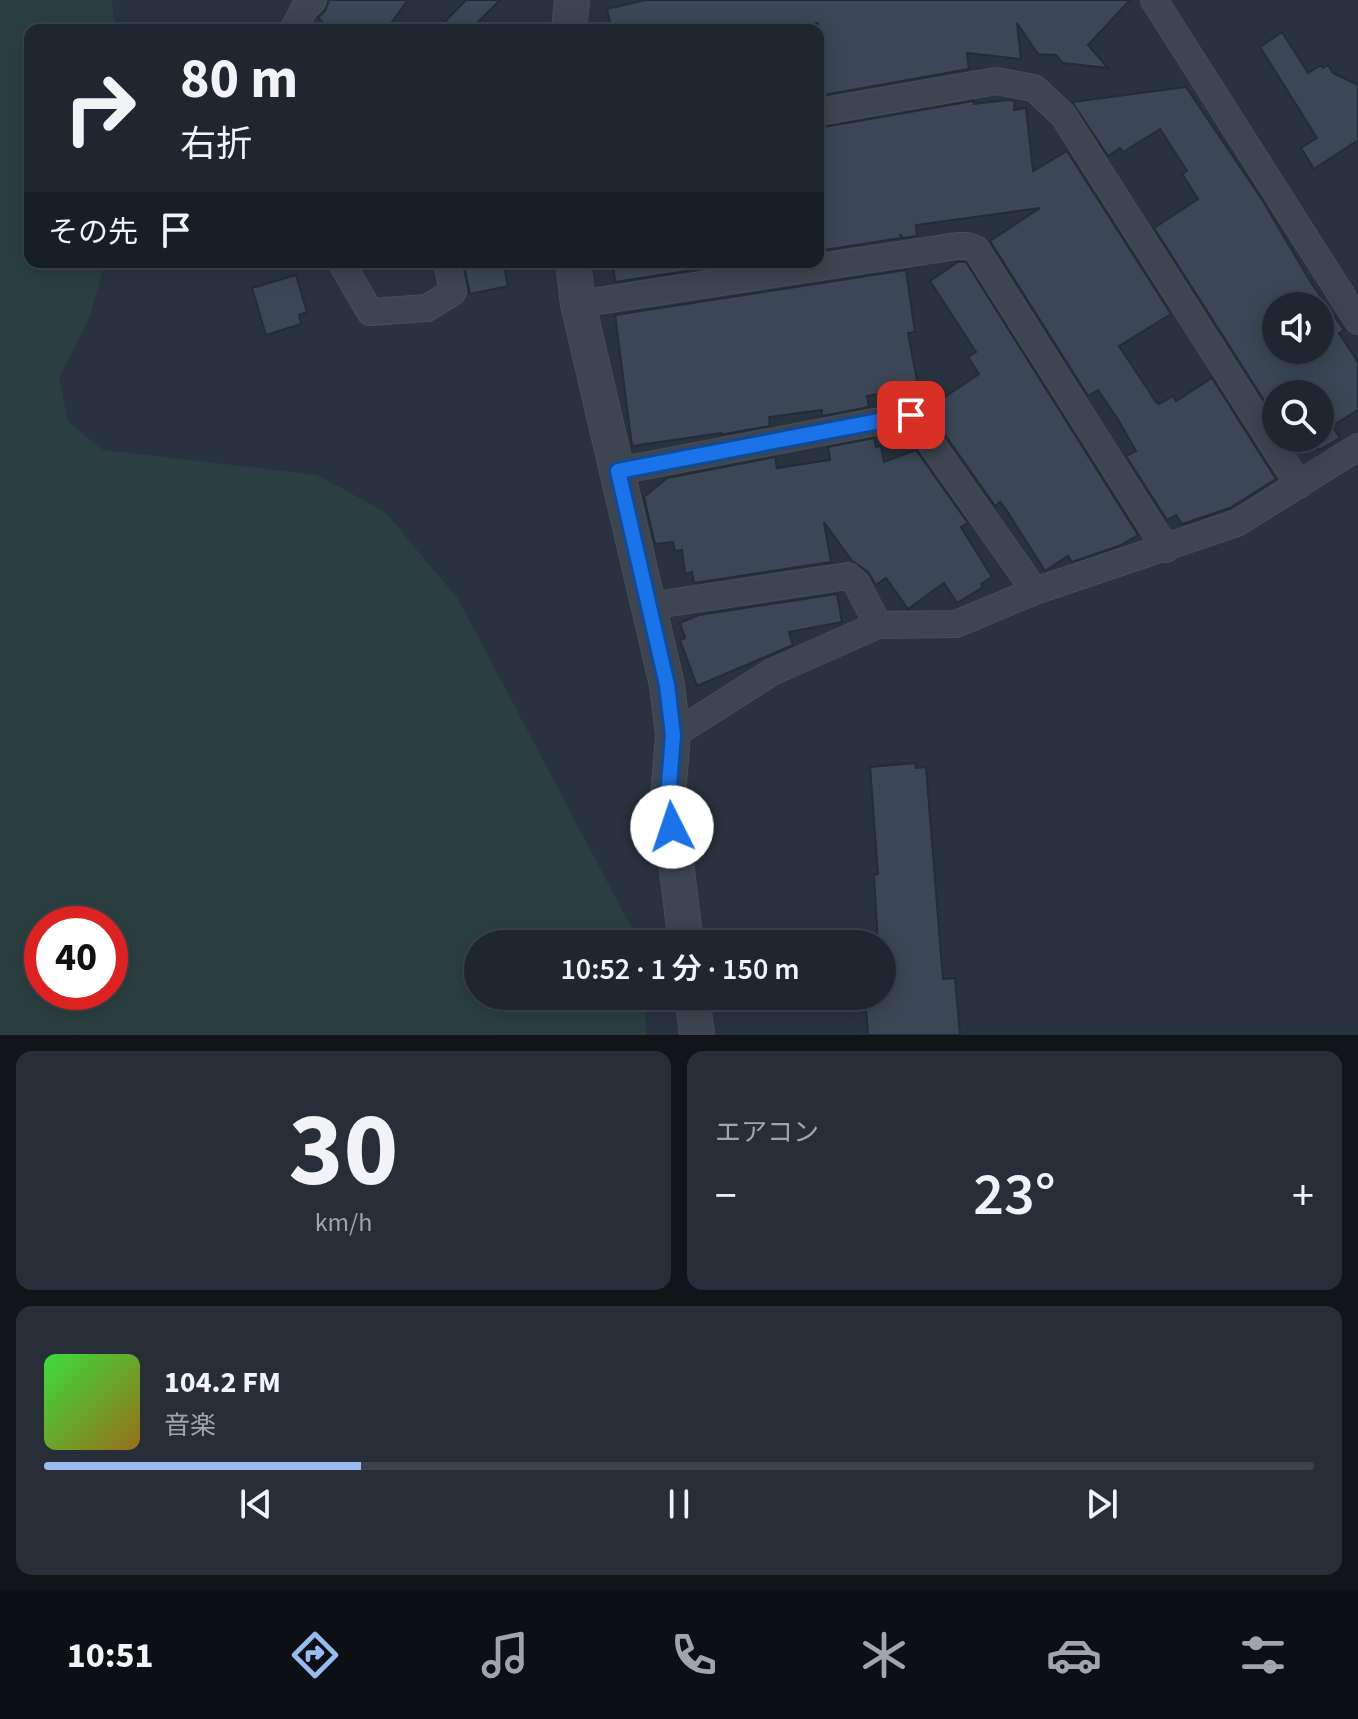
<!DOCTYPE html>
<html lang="ja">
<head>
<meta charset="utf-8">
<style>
	:root { --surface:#1f2630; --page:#272e38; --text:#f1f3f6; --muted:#a1a5ab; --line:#3c434c; --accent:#99bcf0 }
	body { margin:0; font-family:"Source Sans 3","Noto Sans JP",sans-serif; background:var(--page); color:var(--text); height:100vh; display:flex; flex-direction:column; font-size:30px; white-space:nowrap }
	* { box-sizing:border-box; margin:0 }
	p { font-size:26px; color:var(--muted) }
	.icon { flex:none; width:44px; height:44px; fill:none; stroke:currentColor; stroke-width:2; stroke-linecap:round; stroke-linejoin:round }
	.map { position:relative; height:1035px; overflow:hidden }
	.drawer { display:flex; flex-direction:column; gap:16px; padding:16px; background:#11151a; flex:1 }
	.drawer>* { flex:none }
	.banner { position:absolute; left:24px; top:24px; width:800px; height:244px; border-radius:16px; box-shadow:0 4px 20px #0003,0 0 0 2px var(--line); background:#1f2630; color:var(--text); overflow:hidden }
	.controls { position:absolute; left:1262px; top:292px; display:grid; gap:16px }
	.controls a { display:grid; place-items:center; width:72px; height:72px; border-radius:50%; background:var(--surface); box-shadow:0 4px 20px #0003,0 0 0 2px var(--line); font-size:40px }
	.speed { position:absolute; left:24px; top:906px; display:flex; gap:16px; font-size:40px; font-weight:700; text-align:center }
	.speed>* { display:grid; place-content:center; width:104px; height:104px; border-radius:50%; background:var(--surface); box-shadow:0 4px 20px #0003,0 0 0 2px var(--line); line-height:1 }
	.speed .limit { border:12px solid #d22; background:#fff; color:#111 }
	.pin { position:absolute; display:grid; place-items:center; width:68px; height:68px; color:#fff; margin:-34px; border-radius:16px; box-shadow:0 4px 12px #0006 }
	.me { position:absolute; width:88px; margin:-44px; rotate:356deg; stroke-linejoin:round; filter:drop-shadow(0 0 6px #0008) }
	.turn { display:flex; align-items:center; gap:28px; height:168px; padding:0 24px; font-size:36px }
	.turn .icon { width:104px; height:104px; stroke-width:2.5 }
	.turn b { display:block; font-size:56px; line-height:68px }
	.then { display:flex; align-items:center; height:76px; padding:0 24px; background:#0003; gap:16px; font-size:30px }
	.big { font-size:60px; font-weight:600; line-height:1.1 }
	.drawer .widget { flex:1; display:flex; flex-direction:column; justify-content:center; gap:12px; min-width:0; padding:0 28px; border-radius:16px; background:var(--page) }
	.drawer .dial { align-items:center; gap:0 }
	.dial b { font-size:104px; line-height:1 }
	.song { display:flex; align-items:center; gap:24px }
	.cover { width:96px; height:96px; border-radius:12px; background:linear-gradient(135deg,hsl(120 70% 55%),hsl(40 70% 35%)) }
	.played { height:8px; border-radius:4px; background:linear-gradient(90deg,var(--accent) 25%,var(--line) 25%) }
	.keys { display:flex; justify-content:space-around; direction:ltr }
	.heat { display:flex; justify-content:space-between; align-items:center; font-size:44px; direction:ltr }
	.drawer .tiles { flex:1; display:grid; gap:16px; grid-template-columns:1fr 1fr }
	.widget:last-child { grid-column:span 2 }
	.trip { position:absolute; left:464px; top:930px; width:432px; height:80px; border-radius:40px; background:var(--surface); box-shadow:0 4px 20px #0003,0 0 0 2px var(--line); font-weight:600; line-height:80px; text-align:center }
	.tab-bar { display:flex; height:128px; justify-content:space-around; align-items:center; background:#0c0f13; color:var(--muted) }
	.tab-bar .icon { width:56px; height:56px }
	.tab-bar .current { color:var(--accent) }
	.tab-bar b { font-size:36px; color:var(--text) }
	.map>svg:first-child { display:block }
	.green { fill:#2b3f41; fill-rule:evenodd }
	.building { fill:#3b4756; stroke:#232c38; stroke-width:2; fill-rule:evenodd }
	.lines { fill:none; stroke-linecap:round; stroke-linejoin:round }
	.minor-casing { stroke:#474e5a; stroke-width:28 }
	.tertiary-casing { stroke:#474e5a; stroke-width:36 }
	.minor { stroke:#3d4550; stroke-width:26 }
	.tertiary { stroke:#3d4550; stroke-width:34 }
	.route-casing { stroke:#114b97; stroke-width:20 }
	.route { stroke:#1a73e8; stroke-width:14 }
</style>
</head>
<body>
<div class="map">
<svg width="1358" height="1035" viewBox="0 0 1358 1035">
	<rect width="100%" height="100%" fill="#293340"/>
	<path class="green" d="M0 0H112L115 30H30V262H105L89 319 59 377 68 422 103 450 317 475 385 512 458 599 640 944H478V996H645L646 1035H0ZM42 924H110V992H42Z"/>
	<path class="building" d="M329 0H408L386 30H332L318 18 325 11Z
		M466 0H500L470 30H437Z
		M645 0H1130L1088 45 1108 68 1063 63 1056 55 1038 54 1017 23 1021 59 967 53 969 69 818 96V23L786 30H612L607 9Z
		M1282 32 1308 73 1321 65 1323 68 1328 65 1333 73 1358 85V140L1314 169 1301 148 1317 138 1260 47Z
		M1186 87 1261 198 1310 281 1344 330 1339 333 1358 362V410L1332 426 1340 438 1319 450 1312 438H1320V394H1276V419L1154 228 1198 199 1182 174 1187 171 1160 129 1123 152 1120 148 1108 156 1072 102ZM1276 306H1320V350H1276Z
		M1008 100 1015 101 1014 110 1026 108 1033 171 1067 151 1171 314 1119 346 1156 402 1159 404 1173 396 1176 401 1212 378 1276 479 1230 508 1182 524 1176 515 1167 520 1126 456 1136 451 1119 421 1098 390 1088 396 990 241 1040 208 916 225 917 236 903 238 900 234 901 238 824 250 818 220V128L973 101 974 104Z
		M463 262H503L508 286 470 294Z
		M613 262H739V263L615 282Z
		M958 262H966L1138 535 1119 546 1072 562 1068 556 1045 571 1005 508 1000 502 995 506 927 409 979 374 968 357 976 352 930 281Z
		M906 270 915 332 908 333 918 386 867 396 869 407 822 416V410L769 417 770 426 719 435 722 433 632 446 615 315Z
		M296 275 307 312 299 315 301 324 266 335 252 288Z
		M874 438 876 447 881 446 884 462 916 450 968 523 961 527 992 577 981 584 983 587 957 603 944 583 908 609 886 578 876 585 868 572 852 561 824 522 831 562 694 583 692 572 685 574 682 550 675 551 673 542 655 544 644 497 667 478 775 457 777 468 830 460 828 447Z
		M837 594 842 622 789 632 793 645 697 686 680 640 685 638 680 623 699 615Z
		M915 763 916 768 926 767 943 979 955 978 960 1035H868L865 996H882V944H878L874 875 878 874 870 767Z"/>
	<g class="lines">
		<defs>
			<path id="minor" d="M1154 0 1358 321
				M293 30 304 9 313 0
				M818 112 996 81 1034 88 1063 115 1299 485
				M341 262 370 312 427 308 453 292 447 262
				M578 304 957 246H967L976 249 1166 549
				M618 471 911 415 1035 591
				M649 606 848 576 857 584 878 625
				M673 735 772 672 878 625 956 624 1035 591 1237 523 1358 447"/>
			<path id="tertiary" d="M569 30 572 0
				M573 262 578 304 667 685 673 735 668 797 686 944
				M692 996 697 1035"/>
		</defs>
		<use href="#minor" class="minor-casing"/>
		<use href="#tertiary" class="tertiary-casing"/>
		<use href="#minor" class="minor"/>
		<use href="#tertiary" class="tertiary"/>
	</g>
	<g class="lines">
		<defs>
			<path id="route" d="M672 827 668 797 673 735 667 685 618 471 911 415"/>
		</defs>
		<use href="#route" class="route-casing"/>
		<use href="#route" class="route"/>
	</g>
</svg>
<div class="controls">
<a><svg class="icon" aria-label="sound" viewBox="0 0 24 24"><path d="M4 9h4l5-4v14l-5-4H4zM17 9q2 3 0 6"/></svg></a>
<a><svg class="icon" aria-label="search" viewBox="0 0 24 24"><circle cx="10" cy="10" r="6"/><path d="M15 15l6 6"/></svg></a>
</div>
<div class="speed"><div class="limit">40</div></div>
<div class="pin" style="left:911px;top:415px;background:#d93025"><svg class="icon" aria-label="arrive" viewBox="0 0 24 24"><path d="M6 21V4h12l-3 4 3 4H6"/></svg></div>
<svg class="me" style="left:672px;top:827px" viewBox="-20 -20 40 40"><circle r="19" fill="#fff"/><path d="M0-13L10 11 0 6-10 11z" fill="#1a73e8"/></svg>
<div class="trip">10:52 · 1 分 · 150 m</div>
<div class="banner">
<div class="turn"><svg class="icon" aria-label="right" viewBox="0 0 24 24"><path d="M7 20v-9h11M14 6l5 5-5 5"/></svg><div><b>80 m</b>右折</div></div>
<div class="then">その先<svg class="icon" aria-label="arrive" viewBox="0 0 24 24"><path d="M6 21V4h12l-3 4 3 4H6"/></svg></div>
</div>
</div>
<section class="drawer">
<div class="tiles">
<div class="widget dial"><b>30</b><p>km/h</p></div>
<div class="widget"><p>エアコン</p>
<div class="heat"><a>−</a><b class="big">23°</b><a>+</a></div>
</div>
<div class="widget">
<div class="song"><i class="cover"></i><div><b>104.2 FM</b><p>音楽</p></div></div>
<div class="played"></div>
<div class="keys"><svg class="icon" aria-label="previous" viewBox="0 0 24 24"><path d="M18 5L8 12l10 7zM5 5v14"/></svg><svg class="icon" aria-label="pause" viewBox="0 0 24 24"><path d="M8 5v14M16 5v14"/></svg><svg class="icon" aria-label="next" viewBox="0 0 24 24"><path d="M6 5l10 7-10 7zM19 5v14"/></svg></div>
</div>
</div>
</section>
<nav class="tab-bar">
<b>10:51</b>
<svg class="icon current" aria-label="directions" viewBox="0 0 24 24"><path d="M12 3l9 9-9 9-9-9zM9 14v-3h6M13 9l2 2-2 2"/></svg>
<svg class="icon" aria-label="music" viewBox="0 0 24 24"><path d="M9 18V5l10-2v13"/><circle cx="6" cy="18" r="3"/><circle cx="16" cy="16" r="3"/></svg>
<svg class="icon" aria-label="phone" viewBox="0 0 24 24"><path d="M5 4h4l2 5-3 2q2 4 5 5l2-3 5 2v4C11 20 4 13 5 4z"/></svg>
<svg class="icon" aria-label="climate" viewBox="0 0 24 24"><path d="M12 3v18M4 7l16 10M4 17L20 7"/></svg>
<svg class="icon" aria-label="car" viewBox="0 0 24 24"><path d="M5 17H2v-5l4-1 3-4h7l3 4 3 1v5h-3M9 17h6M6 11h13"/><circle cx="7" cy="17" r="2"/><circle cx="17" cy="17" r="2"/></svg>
<svg class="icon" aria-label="filters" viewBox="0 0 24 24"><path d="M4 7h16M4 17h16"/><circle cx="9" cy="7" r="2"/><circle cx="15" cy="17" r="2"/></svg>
</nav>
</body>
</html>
